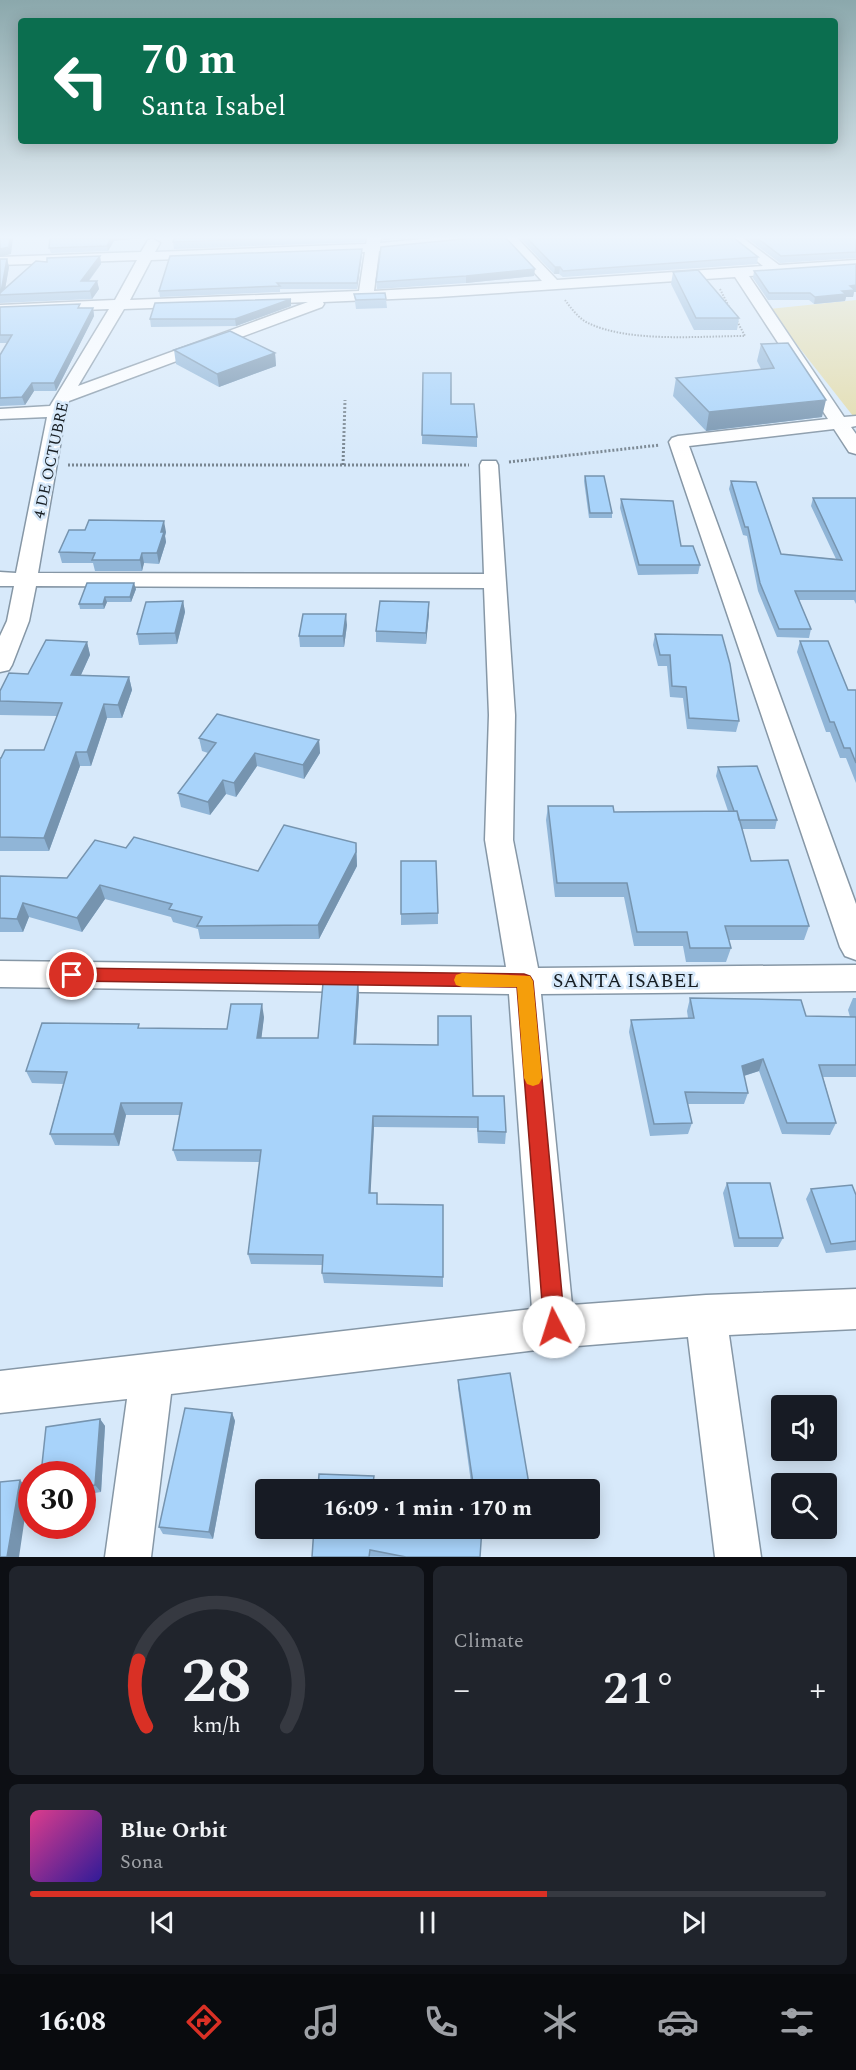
<!DOCTYPE html>
<html lang="en">
<head>
<meta charset="utf-8">
<style>
	:root { --surface:#171b24; --page:#20242c; --text:#f1f3f6; --muted:#9ea1a6; --line:#363941; --accent:#d93025 }
	body { margin:0; font-family:Spectral,serif; background:var(--page); color:var(--text); height:100vh; display:flex; flex-direction:column; font-size:22px; white-space:nowrap }
	* { box-sizing:border-box; margin:0 }
	p { font-size:20px; color:var(--muted) }
	.icon { flex:none; width:33px; height:33px; fill:none; stroke:currentColor; stroke-width:2; stroke-linecap:round; stroke-linejoin:round }
	.map { position:relative; height:1557px; overflow:hidden }
	.details { display:flex; flex-direction:column; gap:9px; padding:9px; background:#0d0f14; flex:1 }
	.details>* { flex:none }
	.guide { position:absolute; left:18px; top:18px; width:820px; height:126px; border-radius:6px; box-shadow:0 3px 15px #0003; background:#0b6e4f; color:#fff; overflow:hidden }
	.tools { position:absolute; left:771px; top:1395px; display:grid; gap:12px }
	.tools a { display:grid; place-items:center; width:66px; height:66px; border-radius:6px; background:var(--surface); box-shadow:0 3px 15px #0003; font-size:30px }
	.speed { position:absolute; left:18px; top:1461px; display:flex; gap:12px; font-size:30px; font-weight:700; text-align:center }
	.speed>* { display:grid; place-content:center; width:78px; height:78px; border-radius:50%; background:var(--surface); box-shadow:0 3px 15px #0003; line-height:1 }
	.speed .limit { border:9px solid #d22; background:#fff; color:#111 }
	.pin { position:absolute; display:grid; place-items:center; width:51px; height:51px; color:#fff; margin:-26px; border:3px solid #fff; border-radius:50%; box-shadow:0 2px 6px #0007 }
	.me { position:absolute; width:66px; margin:-33px; rotate:355deg; stroke-linejoin:round; filter:drop-shadow(0 0 4px #0008) }
	.turn { display:flex; align-items:center; gap:21px; height:126px; padding:0 24px; font-size:27px }
	.turn .icon { width:78px; height:78px; stroke-width:2.5 }
	.turn b { display:block; font-size:42px; line-height:51px }
	.big { font-size:45px; font-weight:700; line-height:1.1 }
	.details .tile { flex:1; display:flex; flex-direction:column; justify-content:center; gap:9px; min-width:0; padding:0 21px; border-radius:9px; background:var(--page) }
	.details .dial { align-items:center; gap:0 }
	.dial svg { height:156px; overflow:visible; fill:none; stroke:var(--line); stroke-width:7; stroke-linecap:round; text-anchor:middle }
	.dial text { fill:var(--text); stroke:none }
	.song { display:flex; align-items:center; gap:18px }
	.cover { width:72px; height:72px; border-radius:9px; background:linear-gradient(135deg,hsl(330 70% 55%),hsl(250 70% 35%)) }
	.played { height:6px; border-radius:3px; background:linear-gradient(90deg,var(--accent) 65%,var(--line) 65%) }
	.keys { display:flex; justify-content:space-around; direction:ltr }
	.heat { display:flex; justify-content:space-between; align-items:center; font-size:33px; direction:ltr }
	.details .tiles { flex:1; display:grid; gap:9px; grid-template-columns:1fr 1fr }
	.tile:last-child { grid-column:span 2 }
	.trip { position:absolute; left:255px; top:1479px; width:345px; height:60px; border-radius:6px; background:var(--surface); box-shadow:0 3px 15px #0003; font-weight:700; line-height:60px; text-align:center }
	.tabs { display:flex; height:96px; justify-content:space-around; align-items:center; background:#090b0e; color:var(--muted) }
	.tabs .icon { width:42px; height:42px }
	.tabs .selected { color:var(--accent) }
	.tabs b { font-size:27px; color:var(--text) }
	.map>svg:first-child { display:block }
	.green { fill:#e3dba9 }
	.lines { fill:none; stroke-linecap:round; stroke-linejoin:round }
	.minor-casing { stroke:#8697a6; stroke-width:3 }
	.path-far1 { stroke:#798691; stroke-width:2; stroke-dasharray:1.5 1.5; stroke-linecap:butt }
	.path { stroke:#798691; stroke-width:3; stroke-dasharray:2 2; stroke-linecap:butt }
	.minor { fill:#fff; fill-rule:evenodd }
	.wall { fill:#90b5d7 }
	.shaded-wall { fill:#7694af }
	.building { fill:#a8d3fa; stroke:#7694af; stroke-width:1.5 }
	.route { fill:#d93025; stroke:#8d1f18; stroke-width:1.5 }
	.slow { fill:#f59e0b }
	.labels { text-anchor:middle; stroke-width:5; stroke-linejoin:round; paint-order:stroke }
	.far-street-label { font-size:16px; fill:#161d22; stroke:#d7e9fa }
	.street-label { font-size:20px; fill:#161d22; stroke:#d7e9fa }
</style>
</head>
<body>
<div class="map">
<svg width="856" height="1557" viewBox="0 0 856 1557">
	<rect width="100%" height="100%" fill="#d7e9fa"/>
	<path class="green" d="M856 300V416H853L769 309Z"/>
	<g class="lines">
		<defs>
			<path id="minor" d="M367 238H381L380 243 434 238H484L478 242 379 251 374 291 542 281 503 238H517L557 280 763 266 728 238H743L779 265 856 260V268L749 276 844 417 856 416V426L851 427 856 434V454L849 452 834 429 689 446 856 904V960L845 956 840 947 669 442 672 438 678 436 828 419 735 277 438 297 323 302 324 304 322 307 69 401 66 411 38 573 484 574 480 465 482 461H496L498 465 515 715 513 840 538 968 856 965V991L541 994 572 1305 706 1295 856 1289V1329L729 1335 761 1557H715L688 1337 553 1348 171 1394 151 1557H105L127 1399 0 1413V1371L532 1309 509 994 0 987V961L506 967 485 840 489 715 484 588 36 586 29 621 12 665 9 670 0 672V636L7 621 14 586H0V572L16 573 47 417 0 419V409L50 406 109 309 0 313V305L115 300 137 260 0 265V257L141 252 148 240 153 239 160 243 155 252 366 244ZM365 252 359 291 130 300 151 260ZM308 302 78 386 124 309Z"/>
		</defs>
		<use href="#minor" class="minor-casing"/>
		<path class="path-far1" d="M720 289 730 309
			M565 300C571 308 578 318 588 323 630 343 699 336 745 336L737 321"/>
		<path class="path" d="M509 462 660 445
			M68 465H469
			M343 465 345 400"/>
		<use href="#minor" class="minor"/>
	</g>
	<path class="wall" d="M174 238H366L364 242 174 249 173 242Z
		M473 238 534 276 466 283 377 289 376 282Z
		M520 238H734L758 257 757 264 563 277 559 274H554Z
		M747 238H856V258L780 263Z
		M114 241 108 251 51 253 49 248Z
		M362 249V254L357 289H280V292L160 297 159 291Z
		M100 256 101 264 89 281H97L99 289 92 299 0 303V259H7L9 267 5 289 47 262Z
		M856 264V292H854L853 297H846L845 301 814 304 809 300H768L753 278 754 271Z
		M673 272 739 318 737 330H694L671 284Z
		M354 294 386 299 387 308 356 309Z
		M291 299V306L236 326 151 327 150 319Z
		M0 307 93 308 94 316 56 391H34L25 405 0 406V355L7 343H0Z
		M761 344 822 417 706 431 673 396 676 378 761 369 757 361Z
		M174 350 275 353 276 366 219 387 176 364Z
		M423 373 451 404 477 437V447L422 444Z
		M585 476 612 513V518H589L584 481Z
		M731 481 781 554 836 559 811 506 813 498H856V604L854 600H799L811 629 809 638 777 637 758 591 747 536 743 535 729 489Z
		M621 499 681 546 700 565 698 574 638 575 620 508Z
		M166 532 165 536 166 542 159 564 144 563 142 571H95L93 563H62L59 552Z
		M136 589 131 602H107L104 609H80L79 604Z
		M183 601 185 612 177 644 139 645 137 634Z
		M429 613 426 644 376 642V631Z
		M347 625 344 647H300L299 636Z
		M655 634 739 721 736 732 687 729 683 698 670 697 667 666H658L653 645Z
		M800 641 848 690H856V783L846 758H840L830 732H826L797 652Z
		M87 642 90 655 81 675 129 677 132 690 122 718H107L91 766H80L49 851H0V758L44 750 57 716 0 715V691L28 674Z
		M199 738 319 740 320 753 304 779 257 766 236 797 226 794 210 815 181 807 178 793 208 753 202 751Z
		M718 767 777 820 775 829H742L751 861 809 926 804 940H729L731 948 726 962H686L683 946H634L624 897H555L546 820 548 806 614 812 728 811 716 776Z
		M356 843 357 866 319 939H200L198 929 173 922 171 917 105 899 82 932 29 917 23 932H0V876L67 878 126 848 258 871Z
		M438 913V924L401 925V914Z
		M358 983 359 996 356 1044 473 1096 506 1132 505 1144 478 1143 477 1128 374 1127 370 1193 378 1204 443 1205V1287L324 1283 322 1273V1265L251 1264 248 1254 260 1162 177 1161 173 1150 180 1115H126L119 1146 55 1145 50 1134 63 1084 32 1083 26 1071 140 1028 227 1029 264 1017 261 1038H318Z
		M690 998 806 1016 850 1017 848 1010 853 998H856V1077H823L836 1123 830 1135 782 1134 759 1071 744 1076 748 1093 744 1104H688L692 1123 688 1134 650 1136 629 1032 631 1020 688 1018 687 1011Z
		M727 1183 783 1238 778 1247H734L723 1193Z
		M811 1189 856 1195V1250L826 1253 806 1199Z
		M458 1380 530 1490H472L458 1388Z
		M232 1413 235 1421 213 1539 163 1534 159 1527Z
		M100 1419 105 1426 101 1492 82 1495V1474Z
		M314 1528 480 1557H312Z"/>
	<path class="shaded-wall" d="M10 238H13L11 254 0 257V249Z
		M111 238H142L114 241 108 251 107 246Z
		M383 238H407L383 240Z
		M362 249V254L357 289V283Z
		M100 256 101 264 83 288 81 281Z
		M7 259 9 267 4 295 1 292Z
		M555 267H560L559 274H554Z
		M535 269 534 276 466 283V276Z
		M97 281 99 289 92 299 90 291Z
		M856 285V292H854L853 297H846L845 301 814 304 815 297 842 291 850 286Z
		M291 299V306L236 326 235 319Z
		M93 308 94 316 56 391 54 383Z
		M275 353 276 366 219 387 217 374Z
		M32 383 34 391 25 405 22 397Z
		M826 400 822 417 706 431 709 412Z
		M164 521 166 532 165 536 166 542 159 564 157 553 161 532Z
		M142 553 144 563 142 571 140 560Z
		M134 583 136 589 131 602 130 597Z
		M105 597 107 602 104 609 103 604Z
		M183 601 185 612 177 644 175 633Z
		M429 602V613L426 644V633Z
		M346 614 347 625 344 647 343 636Z
		M87 642 90 655 75 688 71 675Z
		M129 677 132 690 122 718 118 705Z
		M104 704 107 718 91 766 87 752Z
		M319 740 320 753 304 779 303 765Z
		M76 752 80 766 49 851 44 838Z
		M255 753 257 766 236 797 234 783Z
		M223 780 226 794 210 815 208 802Z
		M356 843 357 866 319 939 318 925Z
		M100 885 105 899 82 932 77 918Z
		M23 903 29 917 23 932 17 919Z
		M358 983 359 996 355 1056 354 1044Z
		M262 1004 264 1017 260 1050 257 1038Z
		M763 1059 759 1071 737 1078 742 1066Z
		M121 1103 126 1115 119 1146 114 1134Z
		M373 1116 374 1127 370 1205 369 1193Z
		M232 1413 235 1421 213 1539 209 1532Z
		M100 1419 105 1426 101 1492 95 1485Z
		M20 1480 29 1490 19 1557H7Z"/>
	<path class="building" d="M0 238H10L9 247 0 249Z
		M50 238H111L107 246 49 248Z
		M174 238H287L173 242Z
		M473 238H506L535 269 466 276 376 282 381 247Z
		M527 238H734L758 257 563 271 560 267H555Z
		M757 238H856V252L781 256Z
		M362 249 357 283H277L280 286 159 291 170 256Z
		M100 256 81 281H97L90 291 0 295V259H7L1 292 36 261 47 262V258Z
		M856 264V285L850 286 855 290 842 291 846 294 815 297 810 293H769L754 271Z
		M698 270 739 318H696L673 272Z
		M385 293 386 299 356 300 354 294Z
		M291 299 235 319H150L155 303Z
		M80 304 78 308H93L54 383H32L22 397 0 398V355L12 335H0V307Z
		M230 331 275 353 217 374 174 350Z
		M788 343 826 400 709 412 676 378 774 368 761 344Z
		M423 373H451V404H474L477 437 422 435Z
		M585 476H604L612 513H590Z
		M731 481 756 482 781 554 842 560 813 498H856V591H795L811 629H779L760 583 748 527H745Z
		M621 499 673 501 681 546H693L700 565H639Z
		M89 520 164 521 161 532H164L157 553H142L140 560H92L95 553 59 552 69 530H85Z
		M87 583H134L130 597H105L103 604H79Z
		M183 601 175 633 137 634 146 602Z
		M380 601 429 602 426 633 376 631Z
		M303 614H346L343 636H299Z
		M655 634 722 635 730 664 739 721 689 718 686 687 672 686 670 655H660Z
		M46 640 87 642 71 675 129 677 118 705 104 704 87 752H76L44 838 0 837V758H1L5 750H44L62 703 0 701V691L9 673 28 674Z
		M800 641H828L848 690H856V763L850 748H844L834 722H830Z
		M217 714 319 740 303 765 255 753 234 783 223 780 208 802 178 793 216 743 199 738Z
		M757 766 777 820H739L737 811H734L718 767Z
		M548 806H613L614 812 737 811 751 861 788 860 809 926H725L731 948H690L687 932H637L627 883H557Z
		M284 825 356 843V852L318 925 197 926 202 917 169 909 172 904 100 885 77 918 23 903 17 919 0 918V876L67 878 95 840 126 848 134 837 258 871Z
		M401 861H436L438 913 401 914Z
		M323 983H358L354 1044 438 1045V1016H471L473 1096H504L506 1132 478 1131V1117L373 1116 369 1193H377V1204L443 1205V1277L322 1273 323 1255 248 1254 261 1150H173L182 1103H121L114 1134H50L67 1072 26 1071 42 1023 139 1024 138 1028 227 1029 231 1004H262L257 1038H318Z
		M690 998 801 1000 806 1016 856 1017V1065H819L836 1123H787L763 1059 742 1066 748 1093 685 1092 692 1123 654 1124 631 1020 694 1018Z
		M727 1183H770L783 1238H739Z
		M852 1185 856 1195V1241L831 1244 811 1189Z
		M510 1373 530 1490H474L458 1380Z
		M185 1408 232 1413 209 1532 159 1527Z
		M100 1419 95 1485 82 1488V1474H41L46 1427Z
		M319 1474 374 1476 373 1483 408 1490H318Z
		M20 1480 7 1557H0V1482Z
		M314 1528H482L480 1557H406L370 1550 369 1557H312Z"/>
	<linearGradient id="sky" x2="0" y2="1"><stop stop-color="#8ba8ac"/><stop offset="0.52" stop-color="#edf5fd"/><stop offset="1" stop-color="#edf5fd" stop-opacity="0"/></linearGradient>
	<rect width="856" height="456" fill="url(#sky)"/>
	<path class="route" d="M72 968 524 974 530 976 533 981 565 1327 562 1335 554 1338 547 1335 544 1327 517 987 72 981 66 979 63 975 66 970Z"/>
	<path class="slow" d="M462 973 530 976 533 981 542 1078 539 1084 533 1086 527 1084 524 1078 517 987H462L456 985 454 980 456 975Z"/>
	<g class="labels">
		<g class="far-street-label">
			<text transform="translate(50 460) rotate(-78)" y="6">4 DE OCTUBRE</text>
		</g>
		<g class="street-label">
			<text x="626" y="987">SANTA ISABEL</text>
		</g>
	</g>
</svg>
<div class="tools">
<a><svg class="icon" aria-label="sound" viewBox="0 0 24 24"><path d="M4 9h4l5-4v14l-5-4H4zM17 9q2 3 0 6"/></svg></a>
<a><svg class="icon" aria-label="search" viewBox="0 0 24 24"><circle cx="10" cy="10" r="6"/><path d="M15 15l6 6"/></svg></a>
</div>
<div class="speed"><div class="limit">30</div></div>
<div class="pin" style="left:72px;top:975px;background:#d93025"><svg class="icon" aria-label="arrive" viewBox="0 0 24 24"><path d="M6 21V4h12l-3 4 3 4H6"/></svg></div>
<svg class="me" style="left:554px;top:1327px" viewBox="-20 -20 40 40"><circle r="19" fill="#fff"/><path d="M0-13L10 11 0 6-10 11z" fill="#d93025"/></svg>
<div class="trip">16:09 · 1 min · 170 m</div>
<div class="guide">
<div class="turn"><svg class="icon" aria-label="left" viewBox="0 0 24 24"><path d="M17 20v-9H6M10 6l-5 5 5 5"/></svg><div><b>70 m</b>Santa Isabel</div></div>
</div>
</div>
<section class="details">
<div class="tiles">
<div class="tile dial"><svg viewBox="0 0 100 80">
<path d="M14 69A42 42 0 1 1 86 69"/>
<path d="M14 69A42 42 0 0 1 10 35" stroke="#d93025"/>
<text x="50" y="56" font-size="32" font-weight="700">28</text>
<text x="50" y="72" font-size="11">km/h</text>
</svg></div>
<div class="tile"><p>Climate</p>
<div class="heat"><a>−</a><b class="big">21°</b><a>+</a></div>
</div>
<div class="tile">
<div class="song"><i class="cover"></i><div><b>Blue Orbit</b><p>Sona</p></div></div>
<div class="played"></div>
<div class="keys"><svg class="icon" aria-label="previous" viewBox="0 0 24 24"><path d="M18 5L8 12l10 7zM5 5v14"/></svg><svg class="icon" aria-label="pause" viewBox="0 0 24 24"><path d="M8 5v14M16 5v14"/></svg><svg class="icon" aria-label="next" viewBox="0 0 24 24"><path d="M6 5l10 7-10 7zM19 5v14"/></svg></div>
</div>
</div>
</section>
<nav class="tabs">
<b>16:08</b>
<svg class="icon selected" aria-label="directions" viewBox="0 0 24 24"><path d="M12 3l9 9-9 9-9-9zM9 14v-3h6M13 9l2 2-2 2"/></svg>
<svg class="icon" aria-label="music" viewBox="0 0 24 24"><path d="M9 18V5l10-2v13"/><circle cx="6" cy="18" r="3"/><circle cx="16" cy="16" r="3"/></svg>
<svg class="icon" aria-label="phone" viewBox="0 0 24 24"><path d="M5 4h4l2 5-3 2q2 4 5 5l2-3 5 2v4C11 20 4 13 5 4z"/></svg>
<svg class="icon" aria-label="climate" viewBox="0 0 24 24"><path d="M12 3v18M4 7l16 10M4 17L20 7"/></svg>
<svg class="icon" aria-label="car" viewBox="0 0 24 24"><path d="M5 17H2v-5l4-1 3-4h7l3 4 3 1v5h-3M9 17h6M6 11h13"/><circle cx="7" cy="17" r="2"/><circle cx="17" cy="17" r="2"/></svg>
<svg class="icon" aria-label="filters" viewBox="0 0 24 24"><path d="M4 7h16M4 17h16"/><circle cx="9" cy="7" r="2"/><circle cx="15" cy="17" r="2"/></svg>
</nav>
</body>
</html>
